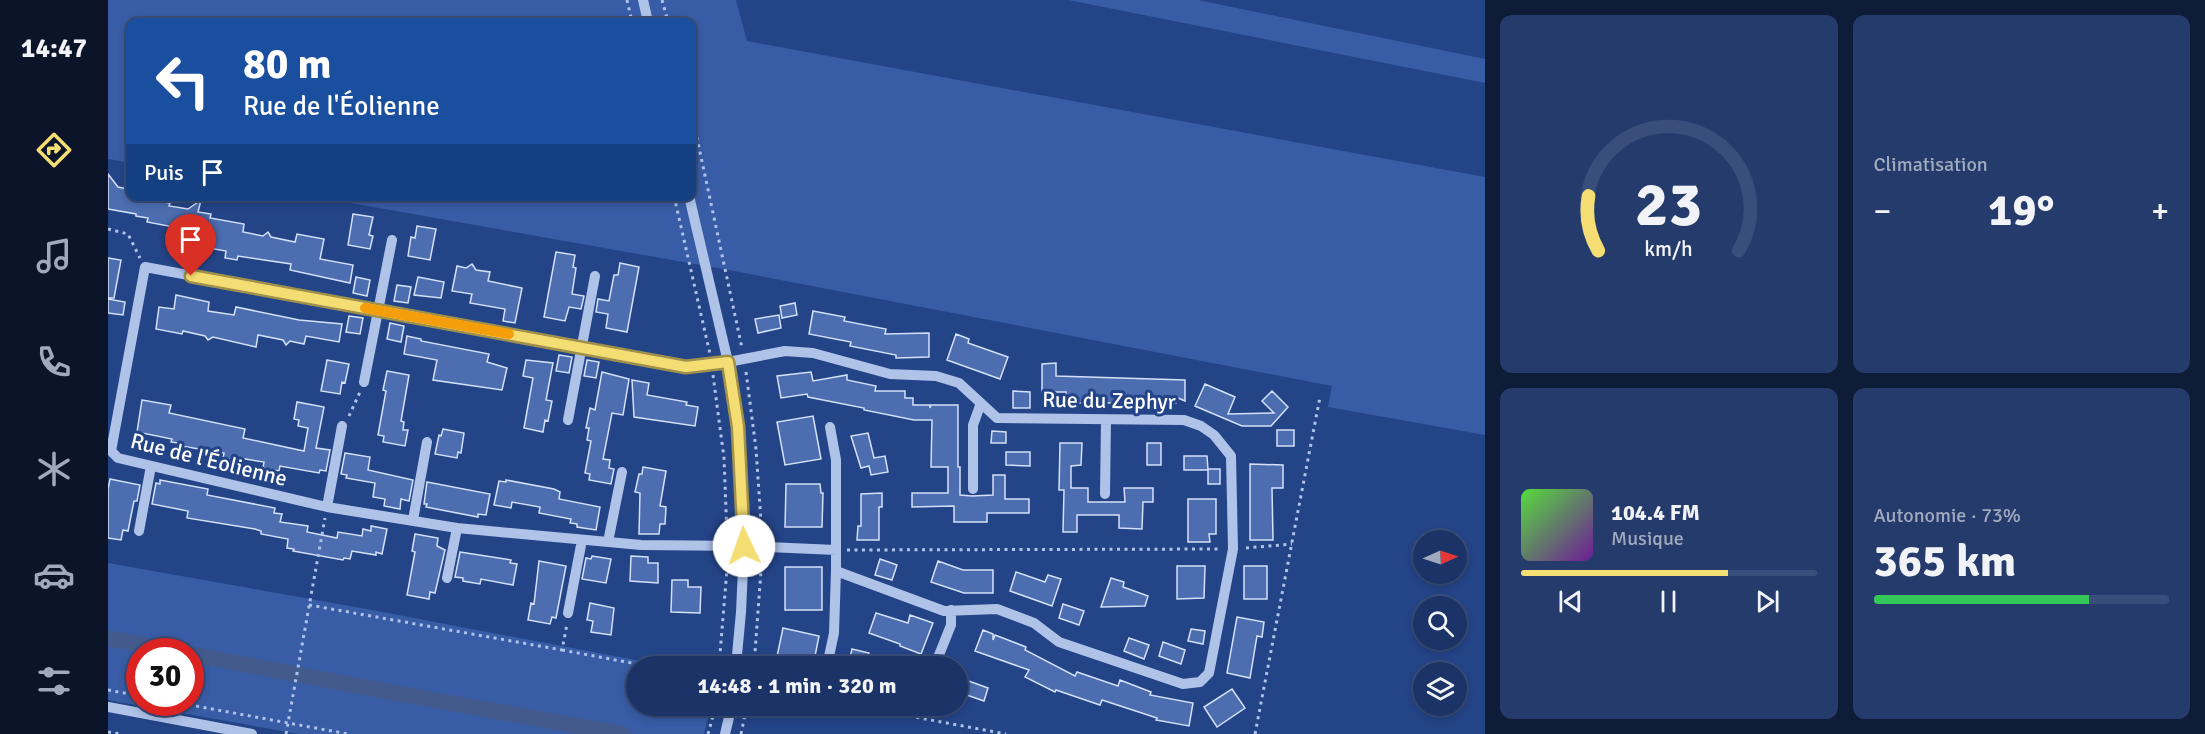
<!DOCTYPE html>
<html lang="fr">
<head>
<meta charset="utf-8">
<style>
	:root { --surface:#1b3366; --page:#243b6c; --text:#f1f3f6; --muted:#a0aabf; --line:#394e7a; --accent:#f4de73 }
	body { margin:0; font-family:Signika,sans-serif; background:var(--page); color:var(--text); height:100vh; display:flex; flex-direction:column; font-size:22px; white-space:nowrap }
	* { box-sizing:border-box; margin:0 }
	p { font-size:20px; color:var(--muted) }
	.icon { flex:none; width:33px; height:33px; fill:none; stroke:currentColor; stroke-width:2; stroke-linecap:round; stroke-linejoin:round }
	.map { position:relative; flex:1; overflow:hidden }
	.side { display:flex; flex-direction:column; gap:15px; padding:15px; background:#0f1c38; width:720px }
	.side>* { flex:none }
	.guide { position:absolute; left:18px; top:18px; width:570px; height:183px; border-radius:12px; box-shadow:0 3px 9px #0003,0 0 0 2px var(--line); background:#1a4fa0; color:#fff; overflow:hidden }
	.needle { width:39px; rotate:87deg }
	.buttons { position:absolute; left:1305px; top:530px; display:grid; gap:12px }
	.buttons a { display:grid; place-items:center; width:54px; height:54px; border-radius:50%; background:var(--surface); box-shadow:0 3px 9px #0003,0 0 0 2px var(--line); font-size:30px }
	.speed { position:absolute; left:18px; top:638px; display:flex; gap:12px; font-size:30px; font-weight:700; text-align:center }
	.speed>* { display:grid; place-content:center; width:78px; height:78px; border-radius:50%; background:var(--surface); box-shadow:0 3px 9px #0003,0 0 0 2px var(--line); line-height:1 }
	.speed .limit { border:9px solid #d22; background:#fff; color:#111 }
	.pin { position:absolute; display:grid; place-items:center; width:51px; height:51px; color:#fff; margin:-62px -26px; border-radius:50% 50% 50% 0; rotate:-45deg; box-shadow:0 0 6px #0007 }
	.pin .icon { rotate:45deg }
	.me { position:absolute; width:66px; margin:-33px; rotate:357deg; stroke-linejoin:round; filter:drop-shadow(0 0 4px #0008) }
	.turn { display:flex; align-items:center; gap:21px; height:126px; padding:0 18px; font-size:27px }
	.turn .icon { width:78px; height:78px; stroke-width:2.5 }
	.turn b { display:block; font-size:42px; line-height:51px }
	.then { display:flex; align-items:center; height:57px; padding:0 18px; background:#0003; gap:12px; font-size:22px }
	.big { font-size:45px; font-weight:700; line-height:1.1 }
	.side .tile { flex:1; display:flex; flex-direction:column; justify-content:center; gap:9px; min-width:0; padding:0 21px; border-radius:12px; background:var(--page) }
	.side .dial { align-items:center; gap:0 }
	.dial svg { height:156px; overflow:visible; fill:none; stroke:var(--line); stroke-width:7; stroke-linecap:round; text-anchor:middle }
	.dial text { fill:var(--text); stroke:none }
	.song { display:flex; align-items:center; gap:18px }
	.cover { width:72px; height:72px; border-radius:9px; background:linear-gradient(135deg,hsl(110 70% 55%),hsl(280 70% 35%)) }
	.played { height:6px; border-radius:3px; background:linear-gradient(90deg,var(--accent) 70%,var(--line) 70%) }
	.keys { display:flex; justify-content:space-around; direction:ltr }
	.heat { display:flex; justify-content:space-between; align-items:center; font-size:33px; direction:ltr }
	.charge { height:9px; border-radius:4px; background:linear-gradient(90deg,#34c759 73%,var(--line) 0) }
	.side .tiles { flex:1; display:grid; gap:15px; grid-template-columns:repeat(2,1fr) }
	.trip { position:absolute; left:518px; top:656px; width:342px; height:60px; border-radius:30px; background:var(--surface); box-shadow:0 3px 9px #0003,0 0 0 2px var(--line); font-weight:700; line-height:60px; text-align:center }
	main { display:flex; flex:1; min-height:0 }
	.tabs { display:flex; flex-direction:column; width:108px; justify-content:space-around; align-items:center; background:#0b1429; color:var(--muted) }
	.tabs .icon { width:42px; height:42px }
	.tabs .active { color:var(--accent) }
	.tabs b { font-size:27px; color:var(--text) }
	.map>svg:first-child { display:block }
	.green { fill:#385ca5; fill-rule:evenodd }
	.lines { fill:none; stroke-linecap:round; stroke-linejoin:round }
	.canal { stroke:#435a8c; stroke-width:16 }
	.building { fill:#4c6db0; stroke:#d4e0f7; stroke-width:1.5 }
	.path { stroke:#afc3e9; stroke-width:3; stroke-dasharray:3 4.5; stroke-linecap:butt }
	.minor { stroke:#afc3e9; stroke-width:10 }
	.route-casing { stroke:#9f904b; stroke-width:15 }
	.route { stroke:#f4de73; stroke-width:10 }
	.slow { stroke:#f59e0b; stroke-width:10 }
	.labels { text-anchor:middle; stroke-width:6; stroke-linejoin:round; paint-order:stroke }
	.street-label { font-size:22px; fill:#fff; stroke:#244488 }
</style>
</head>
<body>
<main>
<nav class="tabs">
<b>14:47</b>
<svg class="icon active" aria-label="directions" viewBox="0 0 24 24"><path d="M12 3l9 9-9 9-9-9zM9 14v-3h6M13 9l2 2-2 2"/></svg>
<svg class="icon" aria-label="music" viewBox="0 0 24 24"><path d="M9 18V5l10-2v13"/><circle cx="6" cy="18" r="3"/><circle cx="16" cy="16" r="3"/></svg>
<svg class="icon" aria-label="phone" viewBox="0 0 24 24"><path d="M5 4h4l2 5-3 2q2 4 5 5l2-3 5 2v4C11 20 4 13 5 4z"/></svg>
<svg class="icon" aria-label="climate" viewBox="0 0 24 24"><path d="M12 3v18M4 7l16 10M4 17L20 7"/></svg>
<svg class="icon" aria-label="car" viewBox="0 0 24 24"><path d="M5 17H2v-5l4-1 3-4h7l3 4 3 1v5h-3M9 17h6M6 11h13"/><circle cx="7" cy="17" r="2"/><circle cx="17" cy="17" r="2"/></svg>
<svg class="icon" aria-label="filters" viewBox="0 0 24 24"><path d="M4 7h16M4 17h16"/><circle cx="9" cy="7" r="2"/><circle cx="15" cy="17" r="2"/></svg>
</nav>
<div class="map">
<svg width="1377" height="734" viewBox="0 0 1377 734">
	<rect width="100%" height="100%" fill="#244488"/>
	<path class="green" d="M0 0H628L639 41 1377 177V435L1220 407 1224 386 626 271 209 197 584 196V22H22V163L0 159Z
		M960 0H1090L1377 59V83Z
		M0 563 264 610 559 666H528V705H603L596 734H191L0 700ZM32 651H82V702H32Z"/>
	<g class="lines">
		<path class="canal" d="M0 638 68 651
			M82 654 303 696 515 734"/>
	</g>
	<path class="building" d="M0 174 10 187 20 189 19 195 22 196 62 203 61 206 80 209 93 200 90 212 103 214 102 218 136 224 135 232 155 236 160 232 163 237 187 242 189 234 216 239 212 259 245 265 242 283 182 270 183 264 130 256 129 260 117 258 118 251 84 245 85 236 66 230V227L39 222 40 218 28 216V214L0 209Z
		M245 214 265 217 261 235 265 236 262 249 240 245Z
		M309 226 328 229 322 260 300 256 303 237 307 238Z
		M448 252 467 255 465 267 468 268 464 294 476 296 473 309 461 307 457 321 436 317Z
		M0 258 13 260 6 298H0Z
		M512 263 531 267 519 332 498 328 500 314 488 312 490 299 501 301 506 275H510Z
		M364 264 368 270 382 272 380 281 414 288 407 323 395 321 397 309 362 303 364 294 344 291 349 266 358 268Z
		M248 277 262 280 259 296 245 293Z
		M310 277 336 282 333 298 306 295Z
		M289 285 303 287 300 303 286 301Z
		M68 295 101 302 100 311 126 315 128 307 191 320 234 324 231 342 198 336 196 344 182 341 178 345 175 340 150 335 148 347 105 337 100 340 97 336 75 331 74 334 48 329 51 307 66 309Z
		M0 299 17 302 15 315 0 313Z
		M687 303 689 315 674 318 672 306Z
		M705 311 737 317 736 321 778 329 777 334 821 333V357L788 358V355L742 346 743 342 701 334Z
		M671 315 673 328 650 333 647 319Z
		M241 316 255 318 252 334 238 332Z
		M282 323 296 326 293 342 279 339Z
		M848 334 861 339 860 343 900 357 892 379 839 360Z
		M299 336 313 339V341L381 354 379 362 399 368 394 390 325 380 329 360 296 354Z
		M451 355 464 357 461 373 448 371Z
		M219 360 241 364 237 383 234 382 232 394 213 391Z
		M418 360 445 363 438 400 444 401 440 421 437 420 435 432 416 428 425 378 415 376Z
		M479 360 491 362 488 378 476 376Z
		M948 363V376L1077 380V401L1068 397V403H958V392H934V364Z
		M279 371 301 375 293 421 296 422 295 430H300L297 446 275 442 276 436 270 435 278 391 275 390Z
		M494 372 521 379 515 415 504 413 495 459 502 460 501 468 506 469 503 484 481 480 482 474 477 473 483 441 479 440 481 428H478L482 408 487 410Z
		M703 372 705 381 739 375V380L768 386 767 391H797V398H805V405H822V408L823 405H850V467H852V495L864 496 885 495V475H897V499H921V513H879V522H846V506L804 507V493H840V467H823L824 420H806L756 410V408L700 397 699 394 673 398 669 376Z
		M524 380 541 383 539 395 579 402 578 405 590 407 587 426 526 417Z
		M1097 384 1127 397 1120 414 1166 413 1154 401 1164 391 1180 407 1163 426H1134L1087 406Z
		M905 391 922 392V408H905Z
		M34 400 63 405 61 413 137 429 135 438 196 451 200 428 190 426 191 420 186 419 189 402 216 407 208 448 222 450 218 471 212 470 211 473 172 466 171 471 155 468 156 462 131 458V461L115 458 116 453 73 446 70 443 63 442 64 439 29 432Z
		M705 416 713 459 677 465 669 422Z
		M335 429 356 433 353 453 350 452 349 458 327 454 331 435 333 436Z
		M1169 430H1186V446H1169Z
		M884 431 898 432V443H883Z
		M760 433 766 458 777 456 780 472 763 475 761 466 753 468 743 436Z
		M952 443H974L973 465 963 466V488H980V502H1017L1016 488H1045V502H1035L1034 529 1011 528V515H969V532H955L956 490H951Z
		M1039 443H1053V465H1039Z
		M898 452H922V466L898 465Z
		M237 453 262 457 260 470 305 480 301 501 293 499 292 509 276 506 277 499 265 497 267 483 238 478 239 475 233 474Z
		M1076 456H1099L1100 470H1076Z
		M1142 464 1175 465V488H1164L1165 540H1142Z
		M535 467 558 471 552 506 558 507 557 524H552L551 534H531L532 493 527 492 531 474H534Z
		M1100 469H1112V484H1100Z
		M2 479 32 485 29 501H26L20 531 15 530 13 540 0 538V489Z
		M52 480 100 489 99 495 167 508 166 513 174 514 172 522 200 526 199 532 229 538 230 532 254 536 255 529 263 531V526L279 529 274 554 268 552V555L244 551 242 559 236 558 235 560 185 551 186 549 179 548 180 539 153 534V531L147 529 79 518 80 511 44 504 48 483 52 484Z
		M398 480 446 489 452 492 451 499 492 507 488 530 469 527V524L462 523 463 519 431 513 432 507 404 502 403 508 386 505 391 481 398 482Z
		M319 482 382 494 378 515 370 514V517L318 507 319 504H316Z
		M678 484H712L713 493H715L714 527H677Z
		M774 493V507H771V540H749L750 526H753V494Z
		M1080 499H1108V534H1101L1102 542H1080Z
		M307 534 330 538 329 546 337 550 327 593 322 592 321 599 299 595 307 552 304 551Z
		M352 552 403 560 402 563 409 564 405 585 373 579 372 584 355 581V578L347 577Z
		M484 556 503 559 498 583 474 579 478 558 483 559Z
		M523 556 540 557V563H550V583L522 581Z
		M772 559 789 565 784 580 767 575Z
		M431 561 458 566 448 618 444 617 442 624 420 620 423 603 426 604Z
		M830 561 855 570H885V593H856L823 582Z
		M1069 566H1097L1096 598 1069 599Z
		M1136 566H1159V599H1136Z
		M677 567H714V610H677Z
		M908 572 937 582 940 575 953 579 944 606 902 591Z
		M1003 578 1016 582 1015 587 1040 596 1037 606 993 607Z
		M564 580H580V587H593L592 613 563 612Z
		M482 603 506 608 503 635 483 632 485 621 479 620Z
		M955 604 976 611 971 625 951 618Z
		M768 613 800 623 802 615 825 623 813 654 792 646V644L761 633Z
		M1129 617 1156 622 1154 637 1149 636 1142 678 1119 673Z
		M675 628 711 636 705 666H667Z
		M1083 629 1097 631 1095 644 1080 641Z
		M875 630 885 634V640L887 635 918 647 917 650 967 676 969 672 1010 686 1012 680 1043 692 1042 695 1085 703 1081 726 1048 720 1049 718 994 700 992 705 948 690 947 692 917 677 921 670 867 651Z
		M1021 638 1041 645 1036 659 1016 651Z
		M1055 642 1077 650 1073 664 1051 656Z
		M744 649 761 653 758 666H740Z
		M858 680 880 688 876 701 853 693Z
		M1124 689 1137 708 1109 727 1096 707Z"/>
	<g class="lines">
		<path class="path" d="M519 0 524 22
			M554 0 560 22
			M584 115 634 348
			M566 196 602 354
			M0 229 20 234 32 258
			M638 372 648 449 654 536
			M605 375 616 458 619 536
			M241 416 252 392
			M1138 548 1184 544
			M739 550 1113 549
			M201 605 454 650 459 624
			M454 650 540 666
			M611 666 620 557
			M646 666 654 557
			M0 690 32 696
			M66 702 240 734
			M742 705 898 734
			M0 732 13 734
			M178 734 217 518
			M600 734 608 705
			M633 734 639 705
			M1147 734 1212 397"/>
		<path class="minor" d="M535 0 540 22
			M581 196 620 362 630 427 636 546 633 612 628 666
			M37 267 578 367 620 362 677 351 705 353 782 374 828 376 851 383 889 418 1076 420 1093 426 1106 435 1123 456 1125 549 1101 673 1092 682 1075 684 951 642 926 623 889 609 836 611 728 571V550L636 546 533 545 349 528 219 507 10 458 3 451Z
			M256 382 284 240
			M460 420 487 276
			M722 427 728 460V550
			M865 489V425L873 403
			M997 494 998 420
			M219 507 234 426
			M305 520 319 442
			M31 531 43 466
			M500 542 514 472
			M339 578 349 528
			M460 613 474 540
			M829 660 843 625V610
			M719 666 726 633 728 571
			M0 707 144 734
			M617 734 624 705"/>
	</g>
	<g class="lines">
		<defs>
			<path id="route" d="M83 276 578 367 620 362 630 427 636 546"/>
		</defs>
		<use href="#route" class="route-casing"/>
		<use href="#route" class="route"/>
		<path class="slow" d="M257 308 401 334"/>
	</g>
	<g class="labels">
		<g class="street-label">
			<text transform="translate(1001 400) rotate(1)" y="8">Rue du Zephyr</text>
			<text transform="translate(101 459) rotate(14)" y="8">Rue de l'Éolienne</text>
		</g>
	</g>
</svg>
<div class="buttons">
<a><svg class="needle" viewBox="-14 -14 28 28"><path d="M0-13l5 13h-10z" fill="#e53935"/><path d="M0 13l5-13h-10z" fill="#a0aabf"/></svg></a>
<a><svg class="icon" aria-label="search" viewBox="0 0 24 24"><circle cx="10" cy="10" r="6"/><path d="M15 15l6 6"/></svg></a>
<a><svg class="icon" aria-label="layers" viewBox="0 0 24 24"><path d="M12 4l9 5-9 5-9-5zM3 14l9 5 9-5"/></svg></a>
</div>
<div class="speed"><div class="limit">30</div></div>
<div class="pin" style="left:83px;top:276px;background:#d93025"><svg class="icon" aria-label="arrive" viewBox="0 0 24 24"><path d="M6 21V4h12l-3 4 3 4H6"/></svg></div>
<svg class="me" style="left:636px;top:546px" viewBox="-20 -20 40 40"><circle r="19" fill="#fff"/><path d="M0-13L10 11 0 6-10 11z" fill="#f4de73"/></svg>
<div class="trip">14:48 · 1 min · 320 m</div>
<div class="guide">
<div class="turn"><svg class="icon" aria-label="left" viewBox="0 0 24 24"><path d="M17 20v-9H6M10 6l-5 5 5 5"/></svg><div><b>80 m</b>Rue de l'Éolienne</div></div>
<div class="then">Puis<svg class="icon" aria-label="arrive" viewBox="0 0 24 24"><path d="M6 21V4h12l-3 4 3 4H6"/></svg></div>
</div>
</div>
<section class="side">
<div class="tiles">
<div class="tile dial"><svg viewBox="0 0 100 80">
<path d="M14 69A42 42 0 1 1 86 69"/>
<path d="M14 69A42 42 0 0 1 9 41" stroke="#f4de73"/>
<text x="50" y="56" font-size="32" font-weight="700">23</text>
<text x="50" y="72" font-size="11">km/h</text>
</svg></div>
<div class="tile"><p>Climatisation</p>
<div class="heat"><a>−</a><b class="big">19°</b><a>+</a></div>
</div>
<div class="tile">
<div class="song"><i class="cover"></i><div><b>104.4 FM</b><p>Musique</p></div></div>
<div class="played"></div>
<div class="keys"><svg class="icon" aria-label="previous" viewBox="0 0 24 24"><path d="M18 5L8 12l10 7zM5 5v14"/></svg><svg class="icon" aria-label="pause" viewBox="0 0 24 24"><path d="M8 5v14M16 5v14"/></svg><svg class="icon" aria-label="next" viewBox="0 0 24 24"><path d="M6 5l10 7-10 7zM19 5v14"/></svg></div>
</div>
<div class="tile"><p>Autonomie · 73%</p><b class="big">365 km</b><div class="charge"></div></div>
</div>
</section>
</main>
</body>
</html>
